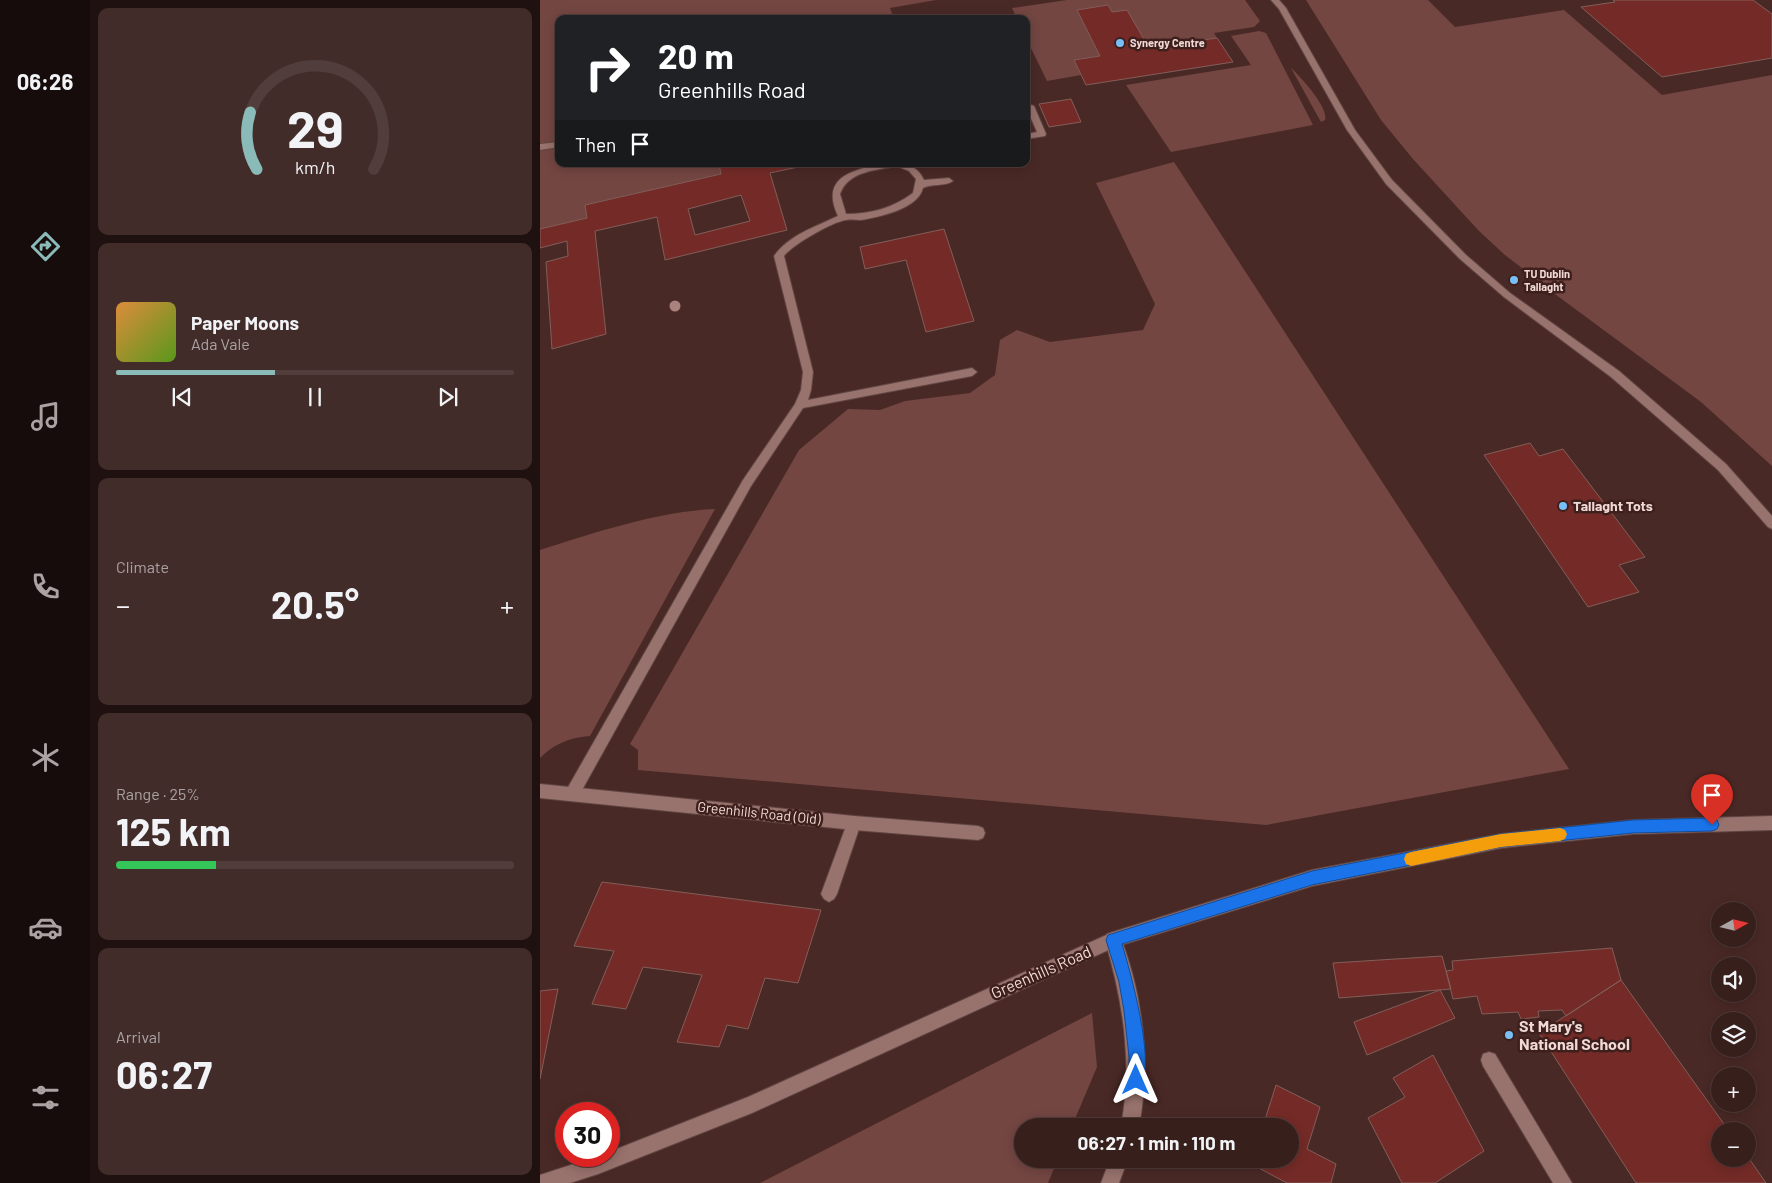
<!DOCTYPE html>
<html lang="en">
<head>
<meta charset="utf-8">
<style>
	:root { --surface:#371f1c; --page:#422c29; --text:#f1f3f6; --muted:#aaa2a3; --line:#513d3b; --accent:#8bbbb9 }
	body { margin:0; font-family:Barlow,sans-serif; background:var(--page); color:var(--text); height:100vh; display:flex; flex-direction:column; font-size:19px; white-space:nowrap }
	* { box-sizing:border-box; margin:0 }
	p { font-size:16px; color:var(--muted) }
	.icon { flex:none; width:28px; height:28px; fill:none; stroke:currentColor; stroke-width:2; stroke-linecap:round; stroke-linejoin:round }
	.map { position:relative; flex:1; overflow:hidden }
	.details { display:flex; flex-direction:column; gap:8px; padding:8px; background:#1e110f; width:450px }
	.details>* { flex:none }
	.hud { position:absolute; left:15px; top:15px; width:475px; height:152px; border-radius:10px; box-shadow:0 2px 12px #0003,0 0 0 1px var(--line); background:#202124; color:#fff; overflow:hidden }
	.needle { width:32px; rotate:82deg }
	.fabs { position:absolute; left:1171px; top:902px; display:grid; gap:10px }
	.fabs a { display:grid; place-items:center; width:45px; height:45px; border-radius:50%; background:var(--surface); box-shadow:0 2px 12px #0003,0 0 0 1px var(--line); font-size:25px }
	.speed { position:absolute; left:15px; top:1102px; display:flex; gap:10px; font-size:25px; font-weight:700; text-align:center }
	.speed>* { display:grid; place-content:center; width:65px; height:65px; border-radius:50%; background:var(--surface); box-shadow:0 2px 12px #0003,0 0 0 1px var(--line); line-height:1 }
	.speed .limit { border:8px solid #d22; background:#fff; color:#111 }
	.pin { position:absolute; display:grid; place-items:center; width:42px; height:42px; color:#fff; margin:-51px -21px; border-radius:50% 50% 50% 0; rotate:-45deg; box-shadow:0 0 5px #0007 }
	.pin .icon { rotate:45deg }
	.me { position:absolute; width:55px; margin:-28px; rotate:0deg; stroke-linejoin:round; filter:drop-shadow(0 0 4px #0008) }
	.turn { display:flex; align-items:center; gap:18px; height:105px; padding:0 20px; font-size:22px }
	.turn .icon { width:65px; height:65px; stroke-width:2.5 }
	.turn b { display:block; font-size:35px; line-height:42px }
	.then { display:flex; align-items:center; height:48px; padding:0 20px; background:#0003; gap:10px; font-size:19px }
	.big { font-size:38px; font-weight:700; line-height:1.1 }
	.details .widget { flex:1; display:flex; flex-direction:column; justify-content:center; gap:8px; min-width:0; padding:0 18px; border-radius:10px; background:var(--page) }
	.details .dial { align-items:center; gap:0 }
	.dial svg { height:130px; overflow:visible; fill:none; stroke:var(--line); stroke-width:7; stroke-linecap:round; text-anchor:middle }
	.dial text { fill:var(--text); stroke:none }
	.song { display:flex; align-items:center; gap:15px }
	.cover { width:60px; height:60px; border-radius:8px; background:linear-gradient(135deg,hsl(30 70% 55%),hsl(90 70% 35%)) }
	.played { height:5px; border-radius:2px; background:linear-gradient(90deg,var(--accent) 40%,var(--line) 40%) }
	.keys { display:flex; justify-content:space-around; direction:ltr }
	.heat { display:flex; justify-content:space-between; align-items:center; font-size:28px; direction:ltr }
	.charge { height:8px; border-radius:4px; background:linear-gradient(90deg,#34c759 25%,var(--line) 0) }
	.trip { position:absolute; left:474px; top:1118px; width:285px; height:50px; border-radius:25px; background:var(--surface); box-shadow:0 2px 12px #0003,0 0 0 1px var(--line); font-weight:700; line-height:50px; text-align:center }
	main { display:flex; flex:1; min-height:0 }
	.tabs { display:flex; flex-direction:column; width:90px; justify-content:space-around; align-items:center; background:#160c0b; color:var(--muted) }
	.tabs .icon { width:35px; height:35px }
	.tabs .selected { color:var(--accent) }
	.tabs b { font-size:22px; color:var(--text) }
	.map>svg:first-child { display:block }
	.green { fill:#734642 }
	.building { fill:#742b27; stroke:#825e59; fill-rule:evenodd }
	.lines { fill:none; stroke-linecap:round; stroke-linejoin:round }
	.lane-casing { stroke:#604542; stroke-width:2 }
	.street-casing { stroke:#604542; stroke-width:2 }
	.secondary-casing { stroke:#604542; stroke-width:2 }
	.lane { fill:#98726d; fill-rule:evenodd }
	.street { fill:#98726d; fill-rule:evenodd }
	.secondary { fill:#98726d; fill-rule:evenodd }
	.tree { fill:#a9817d }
	.route { fill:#1a73e8; stroke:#114b97 }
	.slow { fill:#f59e0b }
	.poi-dot { fill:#78bff7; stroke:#3e1f1c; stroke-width:2 }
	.labels { text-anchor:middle; stroke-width:5; stroke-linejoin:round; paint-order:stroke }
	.far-poi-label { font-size:11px; font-weight:bold; fill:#f0dad7; stroke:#3e1f1c; text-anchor:start }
	.poi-label { font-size:14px; font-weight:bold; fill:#f0dad7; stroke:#3e1f1c; text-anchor:start }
	.street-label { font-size:14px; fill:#f0dad7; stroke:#3e1f1c }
	.near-street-label { font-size:16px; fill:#f0dad7; stroke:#3e1f1c }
	.near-poi-label { font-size:16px; font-weight:bold; fill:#f0dad7; stroke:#3e1f1c; text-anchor:start }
</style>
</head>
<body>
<main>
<nav class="tabs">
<b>06:26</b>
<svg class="icon selected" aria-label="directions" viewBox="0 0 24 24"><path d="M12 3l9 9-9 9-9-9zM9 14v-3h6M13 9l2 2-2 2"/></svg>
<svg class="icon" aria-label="music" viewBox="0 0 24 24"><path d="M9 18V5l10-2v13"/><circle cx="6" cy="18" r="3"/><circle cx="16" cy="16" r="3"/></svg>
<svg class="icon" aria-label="phone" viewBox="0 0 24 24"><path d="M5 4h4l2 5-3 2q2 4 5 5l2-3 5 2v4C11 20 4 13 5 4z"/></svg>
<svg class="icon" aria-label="climate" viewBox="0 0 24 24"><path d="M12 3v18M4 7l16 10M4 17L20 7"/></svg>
<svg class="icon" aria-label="car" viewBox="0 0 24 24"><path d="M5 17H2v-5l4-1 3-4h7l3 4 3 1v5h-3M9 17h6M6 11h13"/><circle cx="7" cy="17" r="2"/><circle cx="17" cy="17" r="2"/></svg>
<svg class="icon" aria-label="filters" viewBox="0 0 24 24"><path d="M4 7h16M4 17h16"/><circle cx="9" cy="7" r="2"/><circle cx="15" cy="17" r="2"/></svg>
</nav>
<section class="details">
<div class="widget dial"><svg viewBox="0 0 100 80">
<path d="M14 69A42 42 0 1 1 86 69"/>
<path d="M14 69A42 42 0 0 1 10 34" stroke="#8bbbb9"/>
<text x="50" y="56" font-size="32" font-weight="700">29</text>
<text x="50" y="72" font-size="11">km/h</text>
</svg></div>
<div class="widget">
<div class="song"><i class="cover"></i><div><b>Paper Moons</b><p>Ada Vale</p></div></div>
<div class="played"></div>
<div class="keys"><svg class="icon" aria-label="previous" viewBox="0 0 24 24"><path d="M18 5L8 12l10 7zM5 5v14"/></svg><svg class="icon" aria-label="pause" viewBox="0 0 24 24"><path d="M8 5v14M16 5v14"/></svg><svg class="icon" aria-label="next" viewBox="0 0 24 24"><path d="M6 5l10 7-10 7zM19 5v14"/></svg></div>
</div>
<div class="widget"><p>Climate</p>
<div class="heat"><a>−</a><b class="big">20.5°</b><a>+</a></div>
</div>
<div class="widget"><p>Range · 25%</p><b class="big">125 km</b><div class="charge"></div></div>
<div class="widget"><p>Arrival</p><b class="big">06:27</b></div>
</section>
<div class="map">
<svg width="1232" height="1183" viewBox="0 0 1232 1183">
	<rect width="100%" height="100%" fill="#492926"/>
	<path class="green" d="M0 0H396L350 8 354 19H19V164H179L181 174 45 205 47 218 0 229Z
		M527 0H705L720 21 714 27 674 33 677 38 609 48 572 12 568 5 537 10 560 56 534 60 541 75 507 81 486 38V19H477L472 8Z
		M766 0H888L915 27 1024 10 1122 95 1232 75V466L1161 402 1019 297 965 255 939 231 873 159 841 120Z
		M719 31 726 33 773 125 631 152 586 85 711 65 691 36Z
		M751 68C761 77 789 108 785 120L781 122Z
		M634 162 1029 769 726 825 98 770V750L90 744 259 450 308 409 340 410 365 401 430 393 455 375 460 340 477 330 510 342 603 330 615 304 556 183Z
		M175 509 50 736C30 737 14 744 0 758V550C53 533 120 511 175 509Z
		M552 1013 557 1067 532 1126H482V1159H518L508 1183H220Z"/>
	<path class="building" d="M1073 0H1213L1232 14V58L1122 77 1041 7 1075 2Z
		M568 5 572 12 587 10 609 48 677 38 693 62 546 85 534 60 560 56 537 10Z
		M531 99 541 122 509 127 499 104Z
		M179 164H272L230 173 247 230 125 260 117 217 55 231 66 334 12 349 6 262 28 256 27 241 0 248V229L47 218 45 205 181 174ZM201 195 210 221 155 235 148 209Z
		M404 229 434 321 386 332 366 260 325 269 320 247Z
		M990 443 999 456 1023 449 1105 557 1079 565 1099 592 1048 607 944 455Z
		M62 882 281 910 258 983 225 978 208 1029 187 1025 179 1047 137 1042 162 975 103 967 86 1009 52 1004 74 951 34 946Z
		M1072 948 1081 980 1026 1016 1022 1010 998 1011 999 1017 981 1019 978 1012 942 1014 937 996 913 999 906 971 913 970 912 961Z
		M902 956 911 989 799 998 793 963Z
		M1081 980 1189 1131H1180V1159H1208V1157L1226 1183H1096L999 1033Z
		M18 989 0 1079V991Z
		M900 990 915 1018 827 1055 814 1022Z
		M893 1055 944 1151 895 1183H862L828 1118 865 1097 853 1078Z
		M736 1085 780 1107 767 1149 796 1164 791 1183H747L711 1164 713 1159H750V1126H723Z"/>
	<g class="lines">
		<defs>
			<path id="lane" d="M731 0H739L746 8 815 130 852 180 926 255 970 293 1079 371 1186 464 1232 516V529L1228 527 1178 470 1071 377 964 297 920 259 846 184 807 130 739 9Z
				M487 104 494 106 506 134 505 136 486 139V134L497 132 486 107Z
				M19 142V147L0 150V144Z
				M342 164C360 164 376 162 384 180L409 178 413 181C405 187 392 183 383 188 378 209 339 217 321 220 316 220 311 219 306 220 292 222 252 245 244 256L273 372 271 390 268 400 432 368 437 372 432 376 263 408 211 486 37 799 32 801 27 799 25 794 27 789 203 480 255 404 261 390 263 372 234 256C249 235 275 227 298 216 280 178 311 170 342 164ZM357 166 369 171 376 179 373 193C353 208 331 214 306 214L300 194C308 171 337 170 357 166Z
				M314 816 319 818 321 823 297 894 294 899 289 902 284 899 281 894 309 818Z
				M949 1052 955 1054 1032 1183H1013L943 1066 941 1060 943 1054Z"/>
			<path id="street" d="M0 784 314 816 438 826 443 828 445 833 443 838 438 840 314 830 0 798Z
				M573 932 579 934C603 992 611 1065 599 1126H581C593 1062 583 1002 565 940L567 934Z
				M570 1159H588L579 1183H561Z"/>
			<path id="secondary" d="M1232 816V830L1093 834 961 848 772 886 575 947 212 1113 58 1174 30 1183H0V1175L58 1156H69V1152L208 1097 573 932 772 870 961 834 1093 820Z"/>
		</defs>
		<use href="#lane" class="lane-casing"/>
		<use href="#street" class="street-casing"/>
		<use href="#secondary" class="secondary-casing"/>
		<use href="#lane" class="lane"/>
		<use href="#street" class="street"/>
		<use href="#secondary" class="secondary"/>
	</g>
	<circle class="tree" cx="135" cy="306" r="5.5"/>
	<path class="route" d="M1172 818 1177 820 1179 825 1177 829 1172 831 1093 833 961 847 772 885 582 944C591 974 614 1057 602 1085L596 1087 591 1085 589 1080V1057L584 1011 579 982 566 940 568 935 772 871 961 834 1093 820Z"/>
	<path class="slow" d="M1020 828 1025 830 1027 834 1025 839 1020 841 961 847 871 866 866 864 864 859 866 854 871 852 961 834Z"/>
	<g class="poi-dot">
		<circle cx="580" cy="43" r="5"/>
		<circle cx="974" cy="280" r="5"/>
		<circle cx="1023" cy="506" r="5"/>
		<circle cx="969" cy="1035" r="5"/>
	</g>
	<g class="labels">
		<g class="far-poi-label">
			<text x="590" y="47">Synergy Centre</text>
			<text x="984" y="278">TU Dublin<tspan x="984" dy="13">Tallaght</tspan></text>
		</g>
		<g class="poi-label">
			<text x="1033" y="511">Tallaght Tots</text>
		</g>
		<g class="street-label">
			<text transform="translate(219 813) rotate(6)" y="5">Greenhills Road (Old)</text>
		</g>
		<g class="near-street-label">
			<text transform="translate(501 972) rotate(-24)" y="6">Greenhills Road</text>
		</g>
		<g class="near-poi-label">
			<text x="979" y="1032">St Mary's<tspan x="979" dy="18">National School</tspan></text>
		</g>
	</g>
</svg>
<div class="fabs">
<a><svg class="needle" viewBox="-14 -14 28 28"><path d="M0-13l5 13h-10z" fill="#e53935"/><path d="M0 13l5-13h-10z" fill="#aaa2a3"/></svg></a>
<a><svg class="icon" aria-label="sound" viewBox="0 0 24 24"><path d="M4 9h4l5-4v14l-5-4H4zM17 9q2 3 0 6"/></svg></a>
<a><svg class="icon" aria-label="layers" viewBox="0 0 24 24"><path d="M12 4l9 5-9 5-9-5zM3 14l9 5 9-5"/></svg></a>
<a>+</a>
<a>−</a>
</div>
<div class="speed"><div class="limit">30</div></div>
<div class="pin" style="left:1172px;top:825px;background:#d93025"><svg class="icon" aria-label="arrive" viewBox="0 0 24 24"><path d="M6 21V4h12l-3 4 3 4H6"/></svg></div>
<svg class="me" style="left:596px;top:1080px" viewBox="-20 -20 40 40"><path d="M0-17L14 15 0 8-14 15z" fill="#1a73e8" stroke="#fff" stroke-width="4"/></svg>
<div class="trip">06:27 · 1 min · 110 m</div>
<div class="hud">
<div class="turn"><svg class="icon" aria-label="right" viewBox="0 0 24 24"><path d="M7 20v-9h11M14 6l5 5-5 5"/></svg><div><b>20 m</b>Greenhills Road</div></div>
<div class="then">Then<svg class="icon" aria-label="arrive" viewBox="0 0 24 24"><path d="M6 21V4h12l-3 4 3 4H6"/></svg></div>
</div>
</div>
</main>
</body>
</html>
